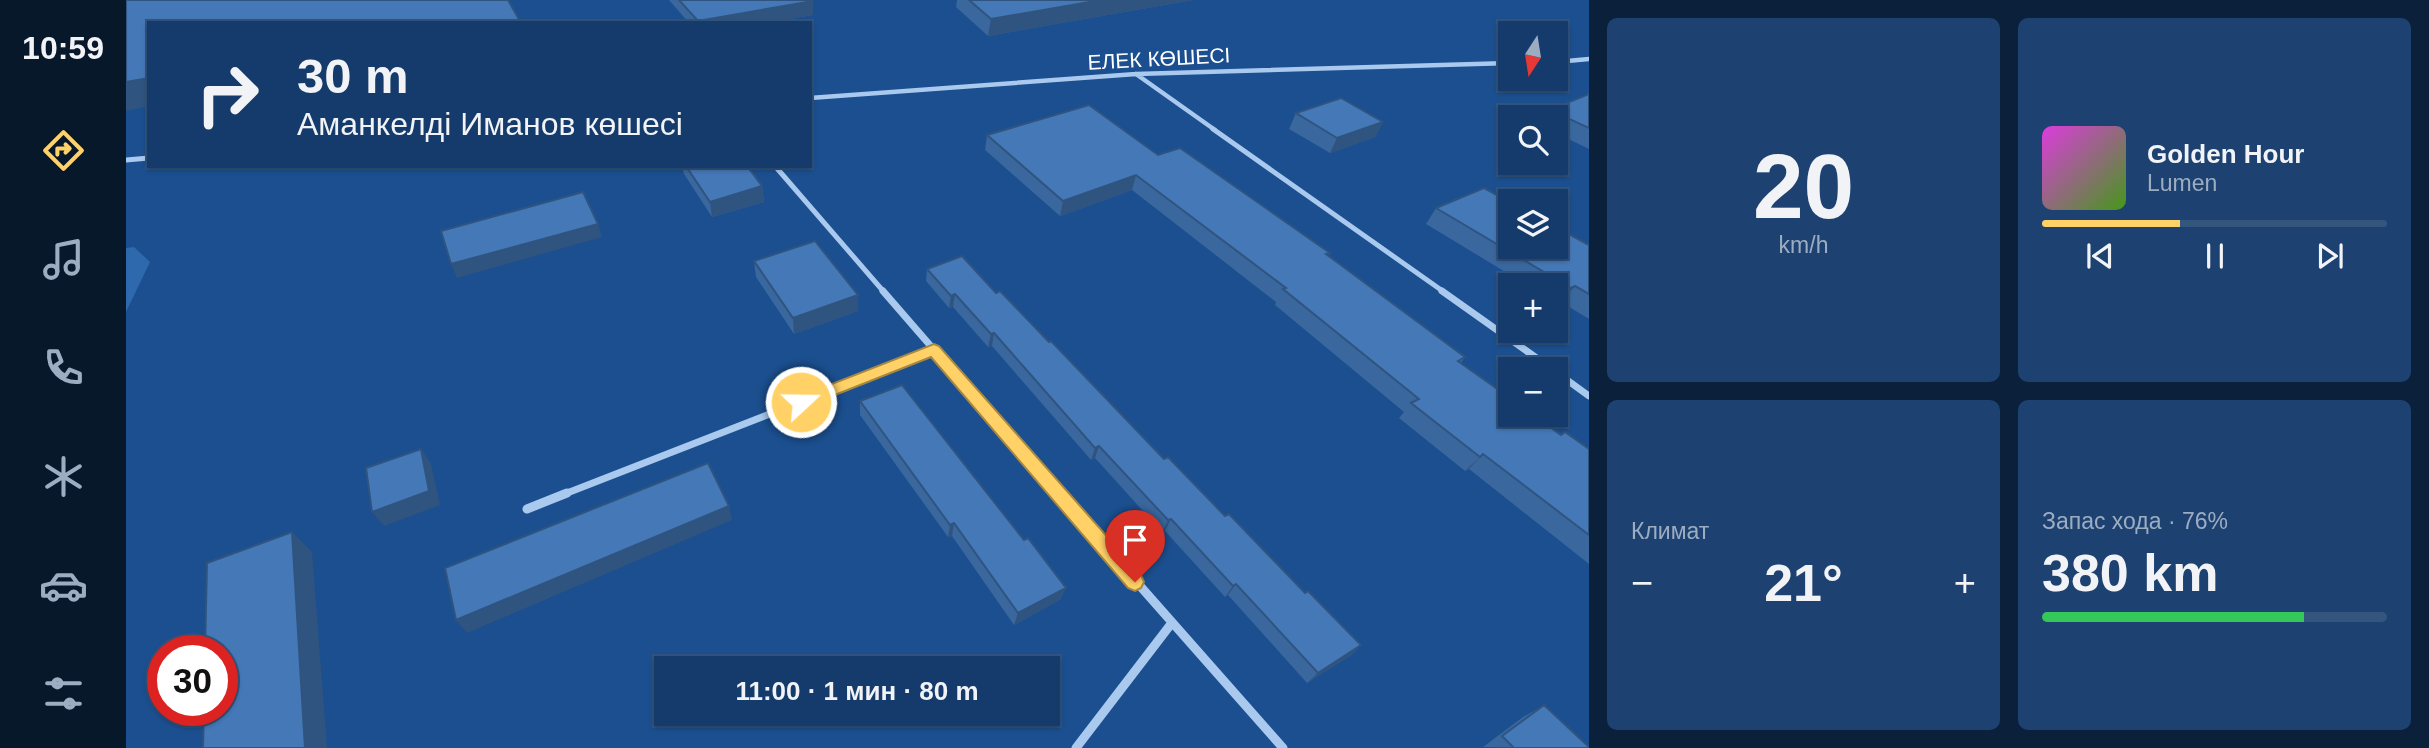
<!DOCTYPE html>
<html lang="ru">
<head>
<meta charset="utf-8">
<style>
	:root { --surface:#143b6b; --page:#1d4271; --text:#f1f3f6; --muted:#9dadc1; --line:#33557e; --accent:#ffd166 }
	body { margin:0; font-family:Arial,sans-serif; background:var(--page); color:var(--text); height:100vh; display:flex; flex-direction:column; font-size:26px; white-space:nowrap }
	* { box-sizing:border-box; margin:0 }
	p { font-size:23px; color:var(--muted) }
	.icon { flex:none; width:38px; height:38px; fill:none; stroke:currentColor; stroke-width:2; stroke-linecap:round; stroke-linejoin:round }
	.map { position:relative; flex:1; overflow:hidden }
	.details { display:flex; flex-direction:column; gap:18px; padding:18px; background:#0b203b; width:840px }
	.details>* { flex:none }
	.guide { position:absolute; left:21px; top:21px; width:665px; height:147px; border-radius:0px; box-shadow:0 2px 5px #0004,0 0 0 2px var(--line); background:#143b6b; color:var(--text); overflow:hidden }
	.needle { width:46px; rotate:192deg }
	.controls { position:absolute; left:1372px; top:21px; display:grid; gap:14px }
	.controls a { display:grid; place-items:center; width:70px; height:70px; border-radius:0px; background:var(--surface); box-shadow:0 2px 5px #0004,0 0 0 2px var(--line); font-size:35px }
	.speed { position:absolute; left:21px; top:635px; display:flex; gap:14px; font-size:35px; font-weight:700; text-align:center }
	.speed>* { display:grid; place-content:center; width:91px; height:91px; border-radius:50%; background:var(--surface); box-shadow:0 2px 5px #0004,0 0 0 2px var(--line); line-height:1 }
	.speed .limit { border:10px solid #d22; background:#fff; color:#111 }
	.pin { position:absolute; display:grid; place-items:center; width:60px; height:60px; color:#fff; margin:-72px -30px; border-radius:50% 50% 50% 0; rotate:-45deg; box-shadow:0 0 7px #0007 }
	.pin .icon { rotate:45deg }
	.me { position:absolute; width:77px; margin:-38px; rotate:69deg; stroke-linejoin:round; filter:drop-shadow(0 0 5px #0008) }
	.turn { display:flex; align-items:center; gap:24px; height:147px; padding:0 35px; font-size:32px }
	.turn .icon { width:91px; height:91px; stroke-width:2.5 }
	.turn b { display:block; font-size:49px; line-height:60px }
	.big { font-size:52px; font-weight:600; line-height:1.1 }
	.details .card { flex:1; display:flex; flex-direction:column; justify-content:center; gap:10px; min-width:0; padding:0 24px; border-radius:10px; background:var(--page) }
	.details .dial { align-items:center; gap:0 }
	.dial b { font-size:91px; line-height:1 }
	.song { display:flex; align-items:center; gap:21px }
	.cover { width:84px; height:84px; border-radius:10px; background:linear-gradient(135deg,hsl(300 70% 55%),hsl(100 70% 35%)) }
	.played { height:7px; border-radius:4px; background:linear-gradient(90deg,var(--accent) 40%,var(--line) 40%) }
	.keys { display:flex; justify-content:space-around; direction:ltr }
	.heat { display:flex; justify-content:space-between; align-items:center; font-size:38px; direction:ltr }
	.charge { height:10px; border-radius:5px; background:linear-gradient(90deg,#34c759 76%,var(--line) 0) }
	.details .tiles { flex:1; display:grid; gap:18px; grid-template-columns:repeat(2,1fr) }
	.trip { position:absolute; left:528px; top:656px; width:406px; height:70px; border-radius:0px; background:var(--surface); box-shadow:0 2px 5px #0004,0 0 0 2px var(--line); font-weight:600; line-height:70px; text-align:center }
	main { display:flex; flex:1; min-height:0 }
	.dock { display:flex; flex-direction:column; width:126px; justify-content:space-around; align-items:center; background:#08182b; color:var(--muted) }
	.dock .icon { width:49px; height:49px }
	.dock .active { color:var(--accent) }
	.dock b { font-size:32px; color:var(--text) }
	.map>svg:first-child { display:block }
	.green { fill:#2e69ad }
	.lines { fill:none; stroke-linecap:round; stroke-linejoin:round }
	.street-far3 { stroke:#a9c9ee; stroke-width:4.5 }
	.street-far2 { stroke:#a9c9ee; stroke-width:5 }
	.street-far1 { stroke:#a9c9ee; stroke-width:7 }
	.street { stroke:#a9c9ee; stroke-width:9 }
	.wall { fill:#3a679d }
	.shaded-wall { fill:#305480 }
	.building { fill:#4478b7; stroke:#305480; stroke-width:2 }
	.route { fill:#ffd166; stroke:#a68842; stroke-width:2 }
	.labels { text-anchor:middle; stroke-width:7; stroke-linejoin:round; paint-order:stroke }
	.far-street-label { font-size:21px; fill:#fff; stroke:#1b4f8f }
</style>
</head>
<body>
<main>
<nav class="dock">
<b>10:59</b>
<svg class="icon active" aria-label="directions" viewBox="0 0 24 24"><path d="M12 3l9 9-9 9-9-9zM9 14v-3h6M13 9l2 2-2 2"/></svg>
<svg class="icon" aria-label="music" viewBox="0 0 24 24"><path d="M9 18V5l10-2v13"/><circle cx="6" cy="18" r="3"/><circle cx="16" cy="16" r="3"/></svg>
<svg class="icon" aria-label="phone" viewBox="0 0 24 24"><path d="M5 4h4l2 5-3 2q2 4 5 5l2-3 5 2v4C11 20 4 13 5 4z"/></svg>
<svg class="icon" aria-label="climate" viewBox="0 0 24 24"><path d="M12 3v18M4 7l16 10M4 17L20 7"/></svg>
<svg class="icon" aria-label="car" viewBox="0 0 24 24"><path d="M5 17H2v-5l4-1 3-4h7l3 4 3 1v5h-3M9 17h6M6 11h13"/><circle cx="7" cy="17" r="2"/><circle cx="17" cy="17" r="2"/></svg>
<svg class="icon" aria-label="filters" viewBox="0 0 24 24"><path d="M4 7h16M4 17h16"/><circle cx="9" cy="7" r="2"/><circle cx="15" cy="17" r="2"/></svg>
</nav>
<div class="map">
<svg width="1463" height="748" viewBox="0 0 1463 748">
	<rect width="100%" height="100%" fill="#1b4f8f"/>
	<path class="green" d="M8 247 24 262 0 312V248Z"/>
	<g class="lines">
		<path class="street-far3" d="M1430 62 1463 59
			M1010 74 1089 130
			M684 98 1010 74 1384 63"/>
		<path class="street-far2" d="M1087 129 1318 292
			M0 160 23 158
			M649 166 758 292"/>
		<path class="street-far1" d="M757 291 934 495
			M1316 291 1426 369
			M1430 372 1463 396
			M436 495 808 350"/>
		<path class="street" d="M932 493 1157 748
			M401 509 441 493
			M950 748 1045 624"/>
	</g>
	<path class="wall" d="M543 0H687V15L642 23H563Z
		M831 0H1067L862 36 830 7Z
		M1463 95V149L1430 133V117H1419L1424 110Z
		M1170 113 1257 122 1249 137 1204 153 1163 129Z
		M861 135 1032 155 1202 256 1339 357 1335 363 1435 435 1463 449V564L1343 469 1339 471 1273 418 1278 412 1149 305 1150 302 1006 190 934 216 859 150Z
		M556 166H621L636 186 638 202 586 217 558 174Z
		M1310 208 1463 245V319L1435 302 1431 304 1430 303V285H1401L1300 224Z
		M628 261 732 311 668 334 630 277Z
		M801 269 870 293 923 342 1038 459 1235 645 1224 656 1181 683 1102 595 1099 597 1039 531 1036 532 969 458 965 460 866 346 862 347 827 307 823 308 800 281Z
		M734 401 898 540 935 599 888 625 826 536 822 537 734 415Z
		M1418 705 1463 748 1357 747 1397 717Z"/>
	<path class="shaded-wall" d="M975 0H1067L862 36 865 19Z
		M687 1V15L642 23H572V21Z
		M23 78V106L0 111V82Z
		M1257 122 1249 137 1204 153 1211 138Z
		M1010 175 1006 190 934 216 937 201Z
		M636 186 638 202 586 217 584 202Z
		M472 224 476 237 331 278 325 264Z
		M1449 286 1435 302 1431 304 1445 288Z
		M829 294 827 307 823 308 825 296Z
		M732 295V311L668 334 667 318Z
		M868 333 866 346 862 347 865 334Z
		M973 446 969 458 965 460 969 448Z
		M295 449 305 464 314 505 258 526 246 512Z
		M1357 454 1343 469 1339 471 1354 457Z
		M603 506 606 520 341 633 330 620Z
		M1045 519 1039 531 1036 532 1042 520Z
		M828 523 826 536 822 537 824 525Z
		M166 532 186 552 201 748H179Z
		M1110 584 1102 595 1099 597 1107 586Z
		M940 588 935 599 888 625 892 613Z
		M1235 645 1224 656 1181 683 1192 673Z"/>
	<path class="building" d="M0 0H382L395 23H23V78L0 82Z
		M553 0H687V1L572 21Z
		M843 0H975L865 19Z
		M1463 94V128L1424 110Z
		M1215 98 1257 122 1211 138 1170 113Z
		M963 105 1032 155 1054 148 1204 253 1200 254 1339 357 1332 361 1384 398V415H1407L1435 435 1439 432 1463 449V535L1357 454 1354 457 1285 403 1293 399 1157 289 1160 288 1010 175 937 201 861 135Z
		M560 166H621L636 186 584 202Z
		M1358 188 1384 202V247H1430V227L1463 245V294L1449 286 1445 288 1310 208Z
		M457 192 472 224 325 264 315 231Z
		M689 241 732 295 667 318 628 261Z
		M836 256 870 293 874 291 923 342 925 341 1038 459 1042 457 1099 516 1103 514 1179 593 1182 591 1235 645 1192 673 1110 584 1107 586 1045 519 1042 520 973 446 969 448 868 333 865 334 829 294 825 296 801 269Z
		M776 385 898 540 902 538 940 588 892 613 828 523 824 525 734 401Z
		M295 449 303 491 246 512 240 468Z
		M582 463 603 506 330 620 319 568Z
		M166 532 179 748H77L78 710H96V651H79L81 563Z
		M1418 705 1463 747V748H1388L1376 736Z"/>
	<path class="route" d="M808 344 813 346 1015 575 1018 582 1015 588 1009 591 1002 588 805 357 681 406 675 408 667 402 670 398Z"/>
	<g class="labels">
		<g class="far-street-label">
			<text transform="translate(1033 59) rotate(-3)" y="7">ЕЛЕК КӨШЕСІ</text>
		</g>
	</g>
</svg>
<div class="controls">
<a><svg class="needle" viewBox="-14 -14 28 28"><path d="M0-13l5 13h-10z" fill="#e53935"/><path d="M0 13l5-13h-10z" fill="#9dadc1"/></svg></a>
<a><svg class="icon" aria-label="search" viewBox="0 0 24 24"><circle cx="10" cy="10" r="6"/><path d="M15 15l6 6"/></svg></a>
<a><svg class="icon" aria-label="layers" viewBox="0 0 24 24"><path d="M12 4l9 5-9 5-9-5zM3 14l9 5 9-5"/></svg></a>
<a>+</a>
<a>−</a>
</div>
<div class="speed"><div class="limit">30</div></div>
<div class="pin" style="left:1009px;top:582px;background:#d93025"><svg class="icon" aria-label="arrive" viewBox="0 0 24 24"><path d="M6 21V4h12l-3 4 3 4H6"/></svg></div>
<svg class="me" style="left:675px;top:402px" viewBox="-20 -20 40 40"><circle r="17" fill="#ffd166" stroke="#fff" stroke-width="3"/><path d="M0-11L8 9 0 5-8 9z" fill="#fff"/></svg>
<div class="trip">11:00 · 1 мин · 80 m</div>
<div class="guide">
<div class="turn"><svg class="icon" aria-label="right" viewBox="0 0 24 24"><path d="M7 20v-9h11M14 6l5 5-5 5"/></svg><div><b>30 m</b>Аманкелді Иманов көшесі</div></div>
</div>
</div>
<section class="details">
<div class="tiles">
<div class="card dial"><b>20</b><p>km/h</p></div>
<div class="card">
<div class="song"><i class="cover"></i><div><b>Golden Hour</b><p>Lumen</p></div></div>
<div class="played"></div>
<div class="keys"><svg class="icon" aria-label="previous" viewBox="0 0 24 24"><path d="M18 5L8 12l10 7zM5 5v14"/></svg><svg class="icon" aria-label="pause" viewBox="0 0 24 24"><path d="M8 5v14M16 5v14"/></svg><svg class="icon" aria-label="next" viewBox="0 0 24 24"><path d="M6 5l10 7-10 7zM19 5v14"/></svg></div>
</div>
<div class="card"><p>Климат</p>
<div class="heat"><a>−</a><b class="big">21°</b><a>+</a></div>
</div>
<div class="card"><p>Запас хода · 76%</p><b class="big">380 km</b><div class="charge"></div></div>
</div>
</section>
</main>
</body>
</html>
